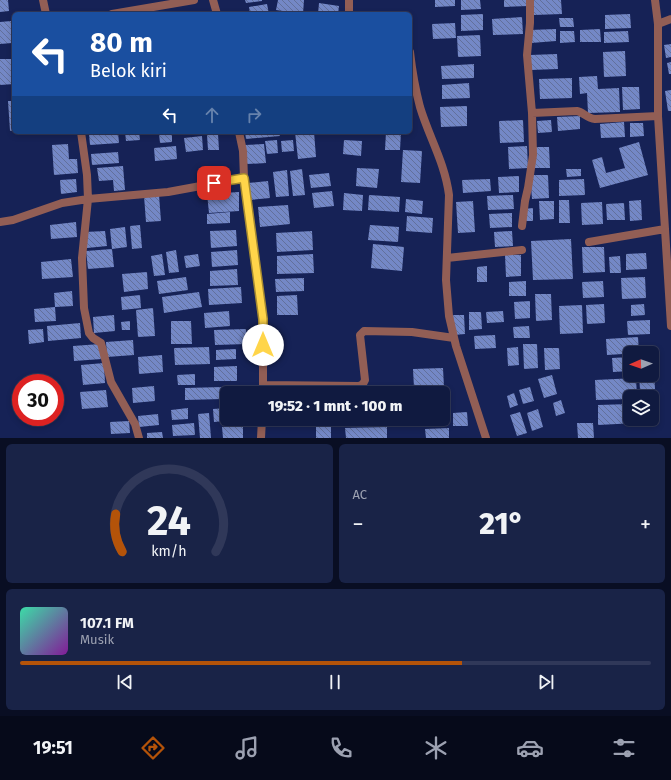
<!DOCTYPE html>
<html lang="id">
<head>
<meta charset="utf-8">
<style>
	:root { --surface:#101a40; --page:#192347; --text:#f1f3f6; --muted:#9ca1b1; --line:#303859; --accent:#b45309 }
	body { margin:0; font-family:"Fira Sans",sans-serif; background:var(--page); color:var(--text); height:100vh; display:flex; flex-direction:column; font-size:15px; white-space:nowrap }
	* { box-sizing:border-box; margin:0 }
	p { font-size:13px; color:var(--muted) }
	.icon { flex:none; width:22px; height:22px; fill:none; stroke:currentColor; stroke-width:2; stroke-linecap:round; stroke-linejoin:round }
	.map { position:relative; height:438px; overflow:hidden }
	.panel { display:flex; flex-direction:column; gap:6px; padding:6px; background:#090e23; flex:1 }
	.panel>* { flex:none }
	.hud { position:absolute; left:12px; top:12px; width:400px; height:122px; border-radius:6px; box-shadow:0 2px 6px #0003,0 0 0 1px var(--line); background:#1a4fa0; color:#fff; overflow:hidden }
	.needle { width:26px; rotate:268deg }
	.fabs { position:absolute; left:623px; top:346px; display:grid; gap:8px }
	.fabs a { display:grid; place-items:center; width:36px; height:36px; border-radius:6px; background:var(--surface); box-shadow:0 2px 6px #0003,0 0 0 1px var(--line); font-size:20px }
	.speed { position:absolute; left:12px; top:374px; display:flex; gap:8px; font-size:20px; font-weight:700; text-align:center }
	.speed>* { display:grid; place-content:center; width:52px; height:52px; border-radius:50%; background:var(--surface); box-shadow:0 2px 6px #0003,0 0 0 1px var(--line); line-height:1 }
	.speed .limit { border:6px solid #d22; background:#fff; color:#111 }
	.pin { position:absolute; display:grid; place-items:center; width:34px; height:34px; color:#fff; margin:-17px; border-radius:8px; box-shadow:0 2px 6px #0006 }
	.me { position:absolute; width:44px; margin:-22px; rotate:0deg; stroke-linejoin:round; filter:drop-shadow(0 0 3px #0008) }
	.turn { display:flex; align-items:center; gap:14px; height:84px; padding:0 12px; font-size:18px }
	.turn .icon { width:52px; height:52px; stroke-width:2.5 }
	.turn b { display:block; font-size:28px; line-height:34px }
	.lanes { display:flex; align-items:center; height:38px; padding:0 12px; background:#0003; justify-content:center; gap:20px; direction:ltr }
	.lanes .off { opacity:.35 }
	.big { font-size:30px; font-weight:800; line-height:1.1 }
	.panel .tile { flex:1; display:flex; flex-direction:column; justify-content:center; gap:6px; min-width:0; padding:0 14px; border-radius:6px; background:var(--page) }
	.panel .dial { align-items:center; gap:0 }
	.dial svg { height:104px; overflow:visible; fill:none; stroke:var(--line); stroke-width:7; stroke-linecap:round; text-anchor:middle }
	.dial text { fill:var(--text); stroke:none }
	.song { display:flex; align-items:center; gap:12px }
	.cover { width:48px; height:48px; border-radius:6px; background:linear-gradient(135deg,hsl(160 70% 55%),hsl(290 70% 35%)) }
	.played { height:4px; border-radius:2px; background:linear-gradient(90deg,var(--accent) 70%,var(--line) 70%) }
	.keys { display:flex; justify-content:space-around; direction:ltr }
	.heat { display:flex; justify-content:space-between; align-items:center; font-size:22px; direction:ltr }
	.panel .tiles { flex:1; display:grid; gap:6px; grid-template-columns:1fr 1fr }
	.tile:last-child { grid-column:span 2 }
	.trip { position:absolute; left:220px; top:386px; width:230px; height:40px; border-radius:6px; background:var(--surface); box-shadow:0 2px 6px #0003,0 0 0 1px var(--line); font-weight:800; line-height:40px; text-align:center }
	.tab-bar { display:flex; height:64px; justify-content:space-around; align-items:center; background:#060a1a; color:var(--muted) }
	.tab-bar .icon { width:28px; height:28px }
	.tab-bar .active { color:var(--accent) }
	.tab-bar b { font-size:18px; color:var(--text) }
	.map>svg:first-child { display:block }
	.building { fill:url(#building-back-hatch) }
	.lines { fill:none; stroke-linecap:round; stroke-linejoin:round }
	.minor { stroke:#925e55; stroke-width:8 }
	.route-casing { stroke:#a68a30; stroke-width:10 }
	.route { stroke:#ffd54a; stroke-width:7 }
</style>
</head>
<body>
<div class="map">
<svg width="671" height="438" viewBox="0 0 671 438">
	<defs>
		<pattern id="building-back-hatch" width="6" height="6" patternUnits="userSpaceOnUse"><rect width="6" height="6" fill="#7488c6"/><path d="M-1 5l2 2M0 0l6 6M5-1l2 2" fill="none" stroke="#62709b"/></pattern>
	</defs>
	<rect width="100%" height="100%" fill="#162256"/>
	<path class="building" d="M0 0H8L9 11 0 12Z
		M245 0H262V1L246 3Z
		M278 0H304L303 14 276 10Z
		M435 0H455V6L435 7Z
		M461 0H480L481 9 461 10Z
		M504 0H528V6L504 7Z
		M533 0H561L562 14 534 15Z
		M319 3 339 6 338 14H318Z
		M267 4 269 14H250L249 7Z
		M483 14V30L461 31V15Z
		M630 14 631 28 605 29V15Z
		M522 17 523 34 493 35 492 19Z
		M559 18H573L574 27H560Z
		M11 21 12 43 0 44V22Z
		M455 23 456 38 433 39 432 24Z
		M556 29V41L531 43 530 30Z
		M600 29 601 42H580V30Z
		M560 31H574L575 42 560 43Z
		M628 31 629 42 604 43V32Z
		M480 35 481 56 458 57 457 36Z
		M671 44V57L666 58 664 45Z
		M625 51 626 76 604 77 603 52Z
		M557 54 558 69 531 70 530 55Z
		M0 59H14V84L0 85Z
		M671 62V74H669L667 63Z
		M474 64V78L442 79 441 66Z
		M597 76 598 89 619 88 620 112 588 113 587 93 580 94 579 77Z
		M572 78V98L540 99 539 79Z
		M469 83 470 98 442 99V85Z
		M622 87H639L640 109 623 110Z
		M671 90V111H668L665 91Z
		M8 101H14V131H10Z
		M467 106V126L441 127 440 107Z
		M580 116V129L558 131 557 117Z
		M523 120 524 142 500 143 499 121Z
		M551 120 552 132 538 133 537 121Z
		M624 122 625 137 601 138 600 124Z
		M630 123H643L644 136 630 137Z
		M118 132 119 143 90 145 89 134Z
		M125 132H139L140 140 126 141Z
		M245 132H280V136L246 139Z
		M295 132H314L316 157 298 159Z
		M356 132H381V135L356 134Z
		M386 132H401L400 150H385Z
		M172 133V142L160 143 159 134Z
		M218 134 219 150H208L207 135Z
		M202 136 203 150 186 152 184 138Z
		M277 140 278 153 267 154 265 141Z
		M293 140 294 151 282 152 281 141Z
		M344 140 362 141 361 156 343 154Z
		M639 142 648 175 600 188 592 160 602 157 606 173 625 168 619 148Z
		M68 144 69 159H77L78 173 54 175 52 145Z
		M264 144 266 163 247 164 245 145Z
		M176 146 177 159 155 161 154 148Z
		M527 146 528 168 509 169 508 147Z
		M534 147H549L550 168H535Z
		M403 150 422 151 420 183 401 182Z
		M118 152 119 163 92 165 91 154Z
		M123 166 125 190 114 191 113 180 99 181 97 168Z
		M357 168 379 169 377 188 356 186Z
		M302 169 305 195 293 196 290 171Z
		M566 169H581V176L567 177Z
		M287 170 289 196 276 197 273 172Z
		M329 173 331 186 311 188 309 175Z
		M530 175H548L549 198 532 199Z
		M519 176V192L499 193 498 177Z
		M76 179 77 192 61 194 60 180Z
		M490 179 491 191 463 193 462 180Z
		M584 179 585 195 559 196V180Z
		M268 181 270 198 250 200 248 183Z
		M332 191 334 206 314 208 312 193Z
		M239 192V211L209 213 207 194Z
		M344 193 363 195 362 211 343 210Z
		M159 195 161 221 146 222 144 196Z
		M369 195 400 197 399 212 368 210Z
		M513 195 514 209 488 210 487 196Z
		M406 199 423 201 422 214 405 212Z
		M559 200H569L570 223H559Z
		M641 200 642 220 630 221 629 201Z
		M473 201 475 232 458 233 456 202Z
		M539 201H554V219L540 220Z
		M602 202 603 224 582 225 581 203Z
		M624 203 625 220H607L606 204Z
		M288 205 290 224 260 227 258 207Z
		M533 208V221H525L524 209Z
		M230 212V223L207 224V214Z
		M512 213V227L490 228 489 214Z
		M407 216 433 218 432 233 406 231Z
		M76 222 77 237 51 239 50 225Z
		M140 225 142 248 132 249 130 226Z
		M370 225 399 227 398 242 368 240Z
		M125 227 127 247 112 249 114 267 88 269 86 251 112 249 110 229Z
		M236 230 237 246 211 248 210 231Z
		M105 231 107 246 87 248 85 232Z
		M312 231 313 250 277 252 276 233Z
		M512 231 513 246 495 247 494 232Z
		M571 239 573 279 533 280 531 241Z
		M373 244 404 247 402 271 371 268Z
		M582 247H604L605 272 583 273Z
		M176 250 179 272 169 273 166 252Z
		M237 250 238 265 212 267 211 252Z
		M646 253 647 269 626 270V254Z
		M162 254 165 275 154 276 151 256Z
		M198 254 200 266 186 268 184 256Z
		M313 254 314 273 277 274V256Z
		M505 255H521V276L506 277Z
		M620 256 621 273H610L609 257Z
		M71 259 73 277 42 279 41 262Z
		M487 266V282H477V267Z
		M237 269 238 285 210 286V271Z
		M147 272 148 289 124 292 122 274Z
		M186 277 188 290 159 294 157 281Z
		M645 277 646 298 622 299 621 278Z
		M304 278V291L276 292 275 279Z
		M526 281V296H509V282Z
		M603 281 604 297 583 298 582 282Z
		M241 287 242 303 209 305 208 289Z
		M72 291 73 306 55 307 54 293Z
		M199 292 202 307 164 313 162 297Z
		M535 294H551L552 320 536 321Z
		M140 295 141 308 122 310 121 297Z
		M297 295 298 315H277V296Z
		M530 301V318L515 319 514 302Z
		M604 304 605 323 587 324 586 305Z
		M644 304 645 315 631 316V305Z
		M582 305 583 333 560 334 559 306Z
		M55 307 56 321 35 322 34 309Z
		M153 308 155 336 138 337 136 310Z
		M229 311 230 326 205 328 204 313Z
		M503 311 504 322 487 323 486 312Z
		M469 312H481L482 329 469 330Z
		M114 315 115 331 94 333 93 317Z
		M453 315H464L465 334 454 335Z
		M650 320V334L628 335 627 321Z
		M130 321V330H122L121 322Z
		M171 321H191L192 344H171Z
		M80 323 81 338 48 341 47 326Z
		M529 326 530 338H514L513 327Z
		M43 329 44 342 29 344 28 330Z
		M246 329 247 344 215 345 214 330Z
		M495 335 496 348 475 349 474 336Z
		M638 337 639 353 607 355 606 339Z
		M133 340 134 355 107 357 106 342Z
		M100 344 102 359 74 361 73 346Z
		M523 344H537L538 368 524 369Z
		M209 347 210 364 175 365 174 348Z
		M518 347 519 365 508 366 507 348Z
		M544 348H559L560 369 545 370Z
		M236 349V359L216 360V350Z
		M162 355 163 372 139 374 138 357Z
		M630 357V371L613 372 612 358Z
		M104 363 105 383 83 385 81 365Z
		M237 366V381H214V367Z
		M443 368 444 387 414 388 413 369Z
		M652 371H654L655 389 640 390 639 375H652Z
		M195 374V385H178L177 375Z
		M552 375 557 394 544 398 538 379Z
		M636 378 637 397H630V399L596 400 595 380Z
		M154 386 155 401 133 403 132 388Z
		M223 387V399L185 400V388Z
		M530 387 534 401 523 404 519 390Z
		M331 389V393H307V390Z
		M106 390 108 407 82 409 80 392Z
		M514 393 518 405 510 408 507 396Z
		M652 398H659V410H652Z
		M561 400 565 413 556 416 553 403Z
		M443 401H450V422L415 423V419H443Z
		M630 404V419H635L636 423 598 425V405Z
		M188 408V419L172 420 171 410Z
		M227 408V420H225V421L214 422 213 409Z
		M538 409 543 427 532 431 527 413Z
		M467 412 468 426H453V413Z
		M520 412 527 433 517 436 510 415Z
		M209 413 211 438H200L198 414Z
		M158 414 159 425 139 427 138 416Z
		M129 421 130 433 111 434 110 422Z
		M194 423 195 435 173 436 172 425Z
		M577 423H593L594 438H578Z
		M331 425V438H316V426Z
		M243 426V438H223L222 427Z
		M387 427V438H346L345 428Z
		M449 428V438H426L425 429Z
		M162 432 163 438H147V433Z"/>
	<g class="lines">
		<path class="minor" d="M43 0 46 14
			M213 0 217 14
			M349 0V14
			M655 0 658 24V116L671 326
			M112 14 194 0
			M658 24 671 19
			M410 52C412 70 415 88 420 107 429 137 445 163 449 195L446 280 449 316 456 346 486 438
			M532 113 577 111C583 112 587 118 595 119L658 116
			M81 132 87 175 88 199 82 258 84 308 89 333 93 338 101 343 111 382 135 424 139 438
			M239 132 243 151 244 178 263 319V393
			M0 222 13 220 62 203 88 199 168 192 244 178
			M522 226 525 201 528 188 533 155 532 113 527 55 530 23V0
			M589 242 665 229
			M447 258 522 250
			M263 385 359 386 363 384 365 380 360 335 364 331 412 332 454 338
			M261 438 262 419"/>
	</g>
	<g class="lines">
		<defs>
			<path id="route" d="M214 183 244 178 263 319V345"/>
		</defs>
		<use href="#route" class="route-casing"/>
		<use href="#route" class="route"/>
	</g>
</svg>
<div class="fabs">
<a><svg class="needle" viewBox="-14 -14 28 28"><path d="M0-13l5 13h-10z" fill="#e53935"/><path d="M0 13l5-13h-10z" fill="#9ca1b1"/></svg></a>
<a><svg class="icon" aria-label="layers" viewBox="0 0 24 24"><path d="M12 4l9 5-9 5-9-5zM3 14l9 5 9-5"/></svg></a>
</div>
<div class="speed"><div class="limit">30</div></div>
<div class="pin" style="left:214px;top:183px;background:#d93025"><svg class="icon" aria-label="arrive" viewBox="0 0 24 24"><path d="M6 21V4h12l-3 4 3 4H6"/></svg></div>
<svg class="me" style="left:263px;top:345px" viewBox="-20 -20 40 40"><circle r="19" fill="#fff"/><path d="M0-13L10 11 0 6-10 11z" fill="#ffd54a"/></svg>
<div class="trip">19:52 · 1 mnt · 100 m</div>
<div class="hud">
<div class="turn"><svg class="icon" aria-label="left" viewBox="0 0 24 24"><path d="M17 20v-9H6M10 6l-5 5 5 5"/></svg><div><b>80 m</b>Belok kiri</div></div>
<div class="lanes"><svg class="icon" aria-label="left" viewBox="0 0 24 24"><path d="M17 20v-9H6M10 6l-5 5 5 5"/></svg><svg class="icon off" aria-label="ahead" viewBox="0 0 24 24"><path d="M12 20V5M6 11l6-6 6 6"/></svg><svg class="icon off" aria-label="right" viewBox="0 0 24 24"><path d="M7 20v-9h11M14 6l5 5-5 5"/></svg></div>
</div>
</div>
<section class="panel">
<div class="tiles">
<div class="tile dial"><svg viewBox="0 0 100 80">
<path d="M14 69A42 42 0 1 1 86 69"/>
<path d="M14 69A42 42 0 0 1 9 40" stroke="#b45309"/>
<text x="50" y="56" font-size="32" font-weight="700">24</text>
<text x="50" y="72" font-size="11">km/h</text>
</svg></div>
<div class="tile"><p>AC</p>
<div class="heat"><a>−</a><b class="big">21°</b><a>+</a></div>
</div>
<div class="tile">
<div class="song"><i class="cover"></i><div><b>107.1 FM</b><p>Musik</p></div></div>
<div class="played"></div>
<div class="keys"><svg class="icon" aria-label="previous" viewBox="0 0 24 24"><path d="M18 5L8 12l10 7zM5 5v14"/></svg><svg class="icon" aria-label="pause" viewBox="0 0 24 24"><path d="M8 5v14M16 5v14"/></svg><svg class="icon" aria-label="next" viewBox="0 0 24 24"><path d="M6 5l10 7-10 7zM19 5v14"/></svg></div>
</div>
</div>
</section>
<nav class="tab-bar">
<b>19:51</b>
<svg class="icon active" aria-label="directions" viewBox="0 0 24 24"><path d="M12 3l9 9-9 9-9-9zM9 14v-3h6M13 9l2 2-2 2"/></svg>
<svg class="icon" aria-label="music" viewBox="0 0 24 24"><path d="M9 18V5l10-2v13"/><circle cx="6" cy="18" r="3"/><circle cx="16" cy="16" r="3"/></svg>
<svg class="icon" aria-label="phone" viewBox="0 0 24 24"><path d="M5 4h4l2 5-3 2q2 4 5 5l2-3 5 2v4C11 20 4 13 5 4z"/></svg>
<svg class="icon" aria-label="climate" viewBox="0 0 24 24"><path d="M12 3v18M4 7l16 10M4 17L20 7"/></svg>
<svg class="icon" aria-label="car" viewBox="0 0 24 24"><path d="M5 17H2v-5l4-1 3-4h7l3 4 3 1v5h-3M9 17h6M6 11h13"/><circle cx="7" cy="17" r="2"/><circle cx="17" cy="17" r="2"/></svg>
<svg class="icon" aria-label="filters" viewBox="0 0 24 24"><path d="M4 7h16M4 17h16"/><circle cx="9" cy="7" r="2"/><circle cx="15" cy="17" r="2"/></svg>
</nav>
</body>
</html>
